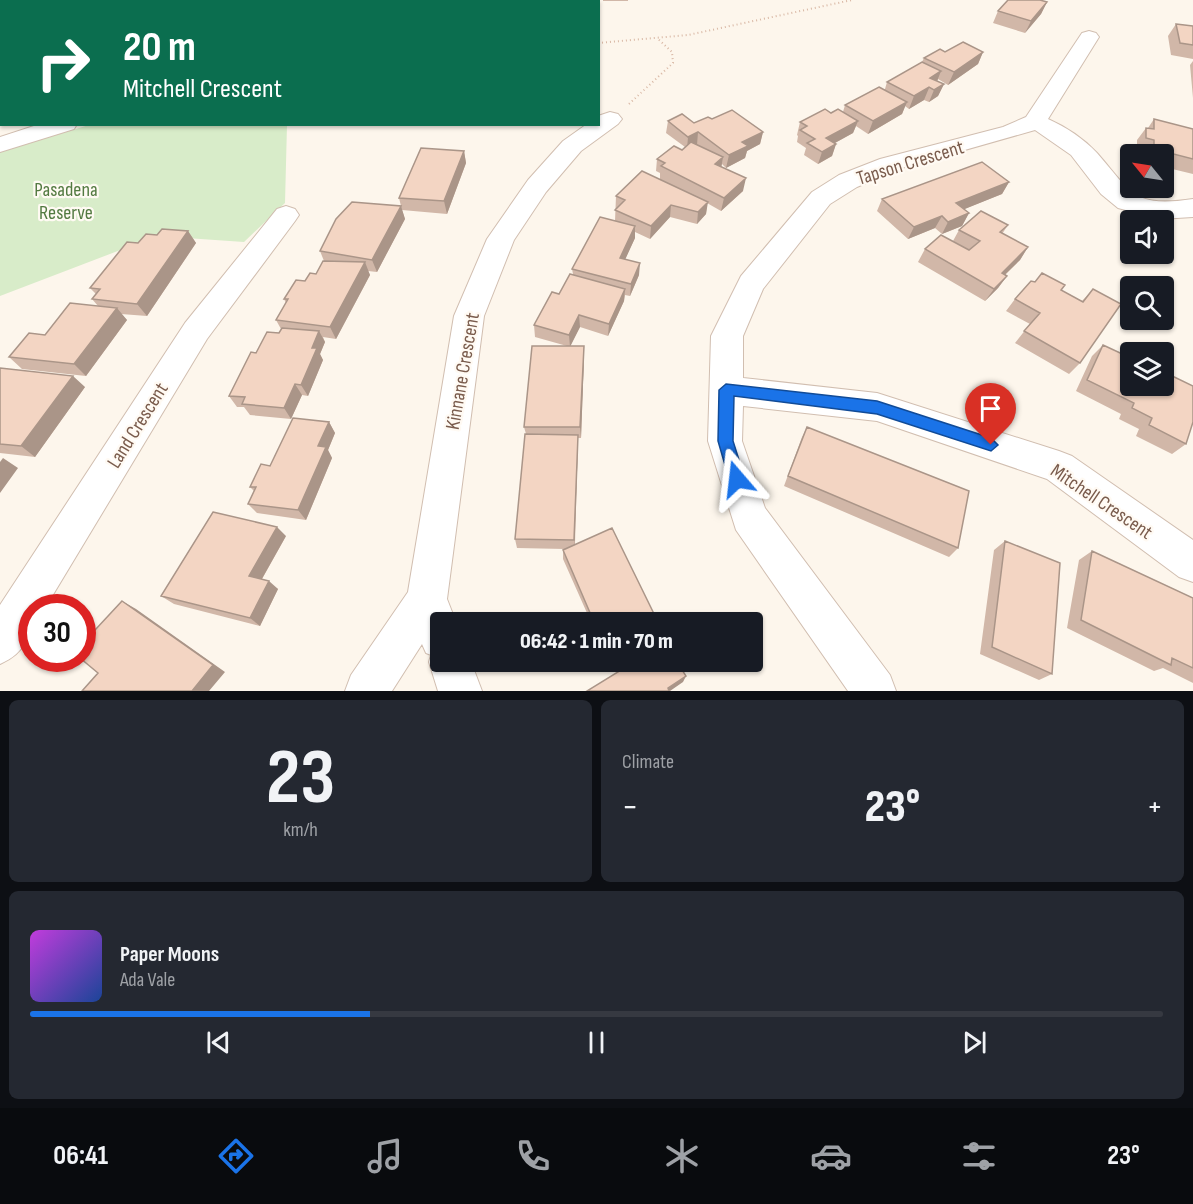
<!DOCTYPE html>
<html lang="en">
<head>
<meta charset="utf-8">
<style>
	:root { --surface:#171b24; --page:#242831; --text:#f1f3f6; --muted:#9ea1a6; --line:#363941; --accent:#1a73e8 }
	body { margin:0; font-family:"Sofia Sans Condensed",sans-serif; background:var(--page); color:var(--text); height:100vh; display:flex; flex-direction:column; font-size:22px; white-space:nowrap }
	* { box-sizing:border-box; margin:0 }
	p { font-size:20px; color:var(--muted) }
	.icon { flex:none; width:33px; height:33px; fill:none; stroke:currentColor; stroke-width:2; stroke-linecap:round; stroke-linejoin:round }
	.map { position:relative; height:691px; overflow:hidden }
	.panel { display:flex; flex-direction:column; gap:9px; padding:9px; background:#0d0f14; flex:1 }
	.panel>* { flex:none }
	.banner { position:absolute; left:0px; top:0px; width:600px; height:126px; box-shadow:0 2px 4px #0004; background:#0b6e4f; color:#fff; overflow:hidden }
	.needle { width:39px; rotate:300deg }
	.fabs { position:absolute; left:1120px; top:144px; display:grid; gap:12px }
	.fabs a { display:grid; place-items:center; width:54px; height:54px; border-radius:6px; background:var(--surface); box-shadow:0 2px 4px #0004; font-size:30px }
	.speed { position:absolute; left:18px; top:594px; display:flex; gap:12px; font-size:30px; font-weight:700; text-align:center }
	.speed>* { display:grid; place-content:center; width:78px; height:78px; border-radius:50%; background:var(--surface); box-shadow:0 2px 4px #0004; line-height:1 }
	.speed .limit { border:9px solid #d22; background:#fff; color:#111 }
	.pin { position:absolute; display:grid; place-items:center; width:51px; height:51px; color:#fff; margin:-62px -26px; border-radius:50% 50% 50% 0; rotate:-45deg; box-shadow:0 0 6px #0007 }
	.pin .icon { rotate:45deg }
	.me { position:absolute; width:66px; margin:-33px; rotate:343deg; stroke-linejoin:round; filter:drop-shadow(0 0 4px #0008) }
	.turn { display:flex; align-items:center; gap:21px; height:126px; padding:0 24px; font-size:27px }
	.turn .icon { width:78px; height:78px; stroke-width:2.5 }
	.turn b { display:block; font-size:42px; line-height:51px }
	.big { font-size:45px; font-weight:800; line-height:1.1 }
	.panel .card { flex:1; display:flex; flex-direction:column; justify-content:center; gap:9px; min-width:0; padding:0 21px; border-radius:9px; background:var(--page) }
	.panel .dial { align-items:center; gap:0 }
	.dial b { font-size:78px; line-height:1 }
	.song { display:flex; align-items:center; gap:18px }
	.cover { width:72px; height:72px; border-radius:9px; background:linear-gradient(135deg,hsl(290 70% 55%),hsl(220 70% 35%)) }
	.played { height:6px; border-radius:3px; background:linear-gradient(90deg,var(--accent) 30%,var(--line) 30%) }
	.keys { display:flex; justify-content:space-around; direction:ltr }
	.heat { display:flex; justify-content:space-between; align-items:center; font-size:33px; direction:ltr }
	.panel .tiles { flex:1; display:grid; gap:9px; grid-template-columns:1fr 1fr }
	.card:last-child { grid-column:span 2 }
	.trip { position:absolute; left:430px; top:612px; width:333px; height:60px; border-radius:6px; background:var(--surface); box-shadow:0 2px 4px #0004; font-weight:800; line-height:60px; text-align:center }
	.menu { display:flex; height:96px; justify-content:space-around; align-items:center; background:#090b0e; color:var(--muted) }
	.menu .icon { width:42px; height:42px }
	.menu .on { color:var(--accent) }
	.menu b { font-size:27px; color:var(--text) }
	.map>svg:first-child { display:block }
	.green { fill:#d8ecc9 }
	.lines { fill:none; stroke-linecap:round; stroke-linejoin:round }
	.lane-casing { stroke:#d1beb0; stroke-width:3 }
	.street-casing { stroke:#d1beb0; stroke-width:2 }
	.path { stroke:#d9b8a5; stroke-width:2; stroke-dasharray:1 3; stroke-linecap:butt }
	.lane { fill:#fff; fill-rule:evenodd }
	.street { fill:#fff; fill-rule:evenodd }
	.wall { fill:#d1b7a8 }
	.shaded-wall { fill:#aa9588 }
	.building { fill:#f3d5c3; stroke:#aa9588; stroke-width:1.5 }
	.route { fill:#1a73e8; stroke:#114b97; stroke-width:1.5 }
	.labels { text-anchor:middle; stroke-width:4.5; stroke-linejoin:round; paint-order:stroke }
	.street-label { font-size:20px; fill:#7a5c4d; stroke:#fffaf3 }
	.park-label { font-size:20px; fill:#537a41; stroke:#fffaf3 }
</style>
</head>
<body>
<div class="map">
<svg width="1193" height="691" viewBox="0 0 1193 691">
	<rect width="100%" height="100%" fill="#fdf6ec"/>
	<path class="green" d="M89 125H287L285 203 244 242 157 236 0 296V152Z"/>
	<g class="lines">
		<defs>
			<path id="lane" d="M63 0H73V2H63Z"/>
			<path id="street" d="M196 0H214L215 2H196Z
				M451 0H469L470 2H451Z
				M1089 31 1096 33 1099 37 1048 119C1066 127 1084 139 1097 153 1132 193 1133 208 1193 199V217L1160 219 1118 208 1101 194 1071 155 1035 130 898 169 857 187 830 204 763 289 743 336V378L877 393 1059 451 1072 456 1193 540V582L1179 577 1047 479 877 421 743 406 742 441 765 508 890 675 896 691H848L736 530 708 441 711 336 741 276 812 192 839 175 880 159 1003 127 1026 117 1082 33Z
				M610 112 618 114 622 119 618 124 581 151 546 192 514 240 484 316 447 599 456 622H441V662H471L482 691H438L429 662 431 655 426 653 422 644 392 691H345L351 675 408 592 454 316 487 239 528 180 563 141 587 124H598V116Z
				M40 124H77L74 129 0 152V137Z
				M286 206 295 209 299 215 295 221 207 339 45 608H32C32 634 26 653 0 664V605L185 323 277 209Z"/>
		</defs>
		<use href="#lane" class="lane-casing"/>
		<use href="#street" class="street-casing"/>
		<path class="path" d="M598 43 688 35 852 0
			M629 104 673 63 672 52 657 38"/>
		<use href="#lane" class="lane"/>
		<use href="#street" class="street"/>
	</g>
	<path class="wall" d="M545 0H566L565 2H545Z
		M603 0H628V1H603Z
		M1047 2 1041 14 1025 33 993 23 998 11Z
		M1176 24 1193 26V59L1171 55 1168 36Z
		M945 52H983L978 64 948 85 938 79 937 81 944 84 938 96 929 102 924 100 909 109 905 106 902 114 868 134 856 126 853 133 835 143 836 144 832 156 818 164 804 155 806 148 797 142 798 136 797 135 800 122 831 113 843 112 845 105 885 89 887 82 922 62 924 58Z
		M1193 61V98L1190 65Z
		M712 119 763 132 760 144 747 151 745 158 726 168 722 164 721 167 743 191 721 211 707 203 706 214 697 224 670 217 650 239 635 232V238L625 259 639 275 630 296 625 295 624 301 608 336 580 327 570 346H584V358L581 438H578L575 544 658 622H591L563 559V550L565 549 517 548 515 539 526 434 524 427 567 346 535 337 534 325 559 294 573 274 572 269 615 221 616 196 660 179V173L656 171 657 159 682 150 685 147 666 133 668 121 694 123Z
		M1154 119 1193 129V174L1164 167V154H1145V153L1137 151V140L1146 128H1148Z
		M464 151 466 163 447 214 402 210 405 219 377 272 368 271 370 275 336 339 323 337 325 342 320 354 323 360 308 396 302 395 291 419 250 415 244 407H237L229 396 256 353 279 333 281 329 276 320 286 303 284 299 305 281 316 274 324 261 320 251 401 206 399 198Z
		M1009 182 1002 194 964 209 969 213 962 226 942 234 935 228 908 239 877 211 882 199Z
		M1008 225 1002 234 1028 247 1020 260 1005 275 1007 276 998 288 985 301 918 262 925 249 953 241 959 230Z
		M188 231 196 243 147 316 121 314 127 320 86 376 22 369 9 357 45 335 98 306 92 299 96 294 90 288 138 243 157 235Z
		M1035 282 1061 290 1082 301 1093 289 1080 363 1069 374 1015 343 1030 324 1006 311 1015 299Z
		M1103 345 1131 386 1186 444 1172 454 1136 436 1139 429 1119 419 1121 414 1076 391 1092 356Z
		M0 368 85 387 35 457 0 453Z
		M329 422 335 433 328 450 332 458 306 520 257 513 248 504 254 491 250 487 270 466Z
		M807 427 958 548 949 557 784 486 802 437Z
		M286 536 262 579 278 589 260 626 174 604 161 596Z
		M1005 541 1052 674 1039 680 980 654 994 550Z
		M1092 551 1193 598V683L1163 668 1154 671 1067 628 1079 560Z"/>
	<path class="shaded-wall" d="M99 0H147L138 2H100Z
		M254 0H271L260 2H255Z
		M356 0H398L396 2H349Z
		M1047 2 1041 14 1025 33 1031 21Z
		M0 42H2V57L0 58Z
		M983 52 978 64 948 85 954 72Z
		M0 64H2V79H0Z
		M941 71 936 84 929 88 924 100 909 109 914 96 930 78Z
		M944 84 938 96 929 102 934 90Z
		M907 102 902 114 868 134 873 121Z
		M0 109H2V124H0Z
		M858 121 853 133 822 150 826 138Z
		M698 132 697 145 687 149 688 137Z
		M763 132 760 144 747 151 745 158 726 168 729 155 742 142Z
		M836 144 832 156 818 164 822 152Z
		M464 151 466 163 447 214 444 201Z
		M723 157 721 169 715 164Z
		M746 178 743 191 721 211 724 198Z
		M1009 182 1002 194 950 215 956 203Z
		M708 202 706 214 697 224 698 212Z
		M671 205 670 217 650 239 651 226Z
		M401 206 405 219 377 272 372 260Z
		M969 213 962 226 942 234 948 222Z
		M942 216 935 228 908 239 914 227Z
		M635 226V238L620 271V258Z
		M188 231 196 243 147 316 137 304Z
		M1028 247 1020 260 994 285 1002 273Z
		M365 262 370 275 336 339 330 327Z
		M640 263 639 275 630 296 631 284Z
		M1007 276 998 288 985 301 994 289Z
		M625 289 624 301 608 336 609 324Z
		M117 308 127 320 86 376 74 364Z
		M579 315 580 327 570 347 569 335Z
		M319 331 325 342 320 354 323 360 308 396 301 385 312 348Z
		M584 346V358L581 438 580 427Z
		M73 376 85 387 35 457 21 446Z
		M295 384 302 395 291 419 284 408Z
		M329 422 335 433 328 450 332 458 306 520 298 510 318 446Z
		M578 435V446L574 549V540Z
		M3 458 18 468 0 493V462Z
		M277 527 286 536 259 584 249 576Z
		M269 581 278 589 260 626 250 618Z
		M122 601 136 609 225 672 209 691H192Z
		M686 676 683 682 670 691H667L668 688Z"/>
	<path class="building" d="M122 0H157L158 2H121L122 1Z
		M337 0H356L349 2H338Z
		M382 0H419L421 2H376Z
		M1008 0H1040L1047 2 1031 21 998 11Z
		M0 11H2V27H0Z
		M1176 24 1193 26V45L1180 43Z
		M0 31 2 32V42H0Z
		M963 42 983 52 954 72 924 58 940 49 945 52Z
		M0 54H1L2 55V64H0Z
		M922 62 941 71 930 78 944 84 934 90 929 87 914 96 887 82Z
		M879 87 907 102 873 121 845 105Z
		M2 94V109H0V95Z
		M825 109 831 113 838 109 858 121 826 138 836 144 822 152 807 143 815 139 800 130 807 126 800 122Z
		M732 110 763 132 742 142 748 146 729 155 698 132 688 137 668 121 682 114 694 123 708 117 712 119Z
		M1154 119 1193 129V159L1154 149V140L1146 138V128L1154 129Z
		M691 142 723 157 715 164 746 178 724 198 661 166 665 163 657 159 674 146 682 150Z
		M421 148 464 151 444 201 399 198Z
		M982 162 1009 182 956 203 969 213 948 222 942 216 914 227 882 199Z
		M642 171 708 202 698 212 671 205 651 226 615 210 625 200 616 196Z
		M352 202 401 206 372 260 320 251 336 219Z
		M981 211 1008 225 1000 232 1028 247 1002 273 1007 276 994 289 925 249 941 235 969 250 980 241 959 230Z
		M600 217 635 226 620 258 640 263 631 284 572 269Z
		M162 229 188 231 137 304 92 299 100 289 90 288 127 242 138 243 146 234 157 235Z
		M323 261 365 262 330 327 276 320 288 299H284L296 280 305 281 310 273 316 274Z
		M1042 273 1065 285 1061 290 1083 302 1093 289 1121 304 1080 363 1024 331 1040 313 1015 299 1031 281 1035 282Z
		M570 274 625 289 609 324 579 315 569 335 534 325 552 292 559 294Z
		M70 303 117 308 74 364 9 357 29 333 45 335Z
		M282 328 319 331 312 348H317L301 385 295 384 284 408 242 404 245 397 229 396 251 352 256 353 267 332 279 333Z
		M1103 345 1131 358V386H1164V372L1193 386V422L1186 444 1149 425 1152 418 1132 408 1134 403 1087 380Z
		M532 346H584L580 427H524Z
		M0 368 73 376 21 446 0 444Z
		M293 418 329 422 318 446 326 447 298 510 248 504 256 487H250L261 464 270 466Z
		M807 427 969 491 958 548 788 476Z
		M525 434 578 435 574 540 515 539Z
		M213 512 277 527 249 576 269 581 250 618 161 596Z
		M612 528 658 622H594L563 550Z
		M1005 541 1060 563 1052 674 992 647Z
		M1092 551 1193 598V668L1172 658 1171 665 1081 620Z
		M122 601 213 665 192 691H82L98 673 80 658H82V644Z
		M634 662H677L686 676 668 688 669 691H587Z"/>
	<path class="route" d="M726 384 877 401 991 438 998 445 991 451 877 414 734 396 733 441 745 479 743 484 737 486 731 484 729 479 718 441 719 390Z"/>
	<g class="labels">
		<g class="street-label">
			<text transform="translate(910 162) rotate(-17)" y="7">Tapson Crescent</text>
			<text transform="translate(462 371) rotate(-80)" y="7">Kinnane Crescent</text>
			<text transform="translate(137 425) rotate(-58)" y="7">Land Crescent</text>
			<text transform="translate(1102 501) rotate(34)" y="7">Mitchell Crescent</text>
		</g>
		<g class="park-label">
			<text x="66" y="196">Pasadena<tspan x="66" dy="23">Reserve</tspan></text>
		</g>
	</g>
</svg>
<div class="fabs">
<a><svg class="needle" viewBox="-14 -14 28 28"><path d="M0-13l5 13h-10z" fill="#e53935"/><path d="M0 13l5-13h-10z" fill="#9ea1a6"/></svg></a>
<a><svg class="icon" aria-label="sound" viewBox="0 0 24 24"><path d="M4 9h4l5-4v14l-5-4H4zM17 9q2 3 0 6"/></svg></a>
<a><svg class="icon" aria-label="search" viewBox="0 0 24 24"><circle cx="10" cy="10" r="6"/><path d="M15 15l6 6"/></svg></a>
<a><svg class="icon" aria-label="layers" viewBox="0 0 24 24"><path d="M12 4l9 5-9 5-9-5zM3 14l9 5 9-5"/></svg></a>
</div>
<div class="speed"><div class="limit">30</div></div>
<div class="pin" style="left:991px;top:445px;background:#d93025"><svg class="icon" aria-label="arrive" viewBox="0 0 24 24"><path d="M6 21V4h12l-3 4 3 4H6"/></svg></div>
<svg class="me" style="left:737px;top:479px" viewBox="-20 -20 40 40"><path d="M0-17L14 15 0 8-14 15z" fill="#1a73e8" stroke="#fff" stroke-width="4"/></svg>
<div class="trip">06:42 · 1 min · 70 m</div>
<div class="banner">
<div class="turn"><svg class="icon" aria-label="right" viewBox="0 0 24 24"><path d="M7 20v-9h11M14 6l5 5-5 5"/></svg><div><b>20 m</b>Mitchell Crescent</div></div>
</div>
</div>
<section class="panel">
<div class="tiles">
<div class="card dial"><b>23</b><p>km/h</p></div>
<div class="card"><p>Climate</p>
<div class="heat"><a>−</a><b class="big">23°</b><a>+</a></div>
</div>
<div class="card">
<div class="song"><i class="cover"></i><div><b>Paper Moons</b><p>Ada Vale</p></div></div>
<div class="played"></div>
<div class="keys"><svg class="icon" aria-label="previous" viewBox="0 0 24 24"><path d="M18 5L8 12l10 7zM5 5v14"/></svg><svg class="icon" aria-label="pause" viewBox="0 0 24 24"><path d="M8 5v14M16 5v14"/></svg><svg class="icon" aria-label="next" viewBox="0 0 24 24"><path d="M6 5l10 7-10 7zM19 5v14"/></svg></div>
</div>
</div>
</section>
<nav class="menu">
<b>06:41</b>
<svg class="icon on" aria-label="directions" viewBox="0 0 24 24"><path d="M12 3l9 9-9 9-9-9zM9 14v-3h6M13 9l2 2-2 2"/></svg>
<svg class="icon" aria-label="music" viewBox="0 0 24 24"><path d="M9 18V5l10-2v13"/><circle cx="6" cy="18" r="3"/><circle cx="16" cy="16" r="3"/></svg>
<svg class="icon" aria-label="phone" viewBox="0 0 24 24"><path d="M5 4h4l2 5-3 2q2 4 5 5l2-3 5 2v4C11 20 4 13 5 4z"/></svg>
<svg class="icon" aria-label="climate" viewBox="0 0 24 24"><path d="M12 3v18M4 7l16 10M4 17L20 7"/></svg>
<svg class="icon" aria-label="car" viewBox="0 0 24 24"><path d="M5 17H2v-5l4-1 3-4h7l3 4 3 1v5h-3M9 17h6M6 11h13"/><circle cx="7" cy="17" r="2"/><circle cx="17" cy="17" r="2"/></svg>
<svg class="icon" aria-label="filters" viewBox="0 0 24 24"><path d="M4 7h16M4 17h16"/><circle cx="9" cy="7" r="2"/><circle cx="15" cy="17" r="2"/></svg>
<b>23°</b>
</nav>
</body>
</html>
